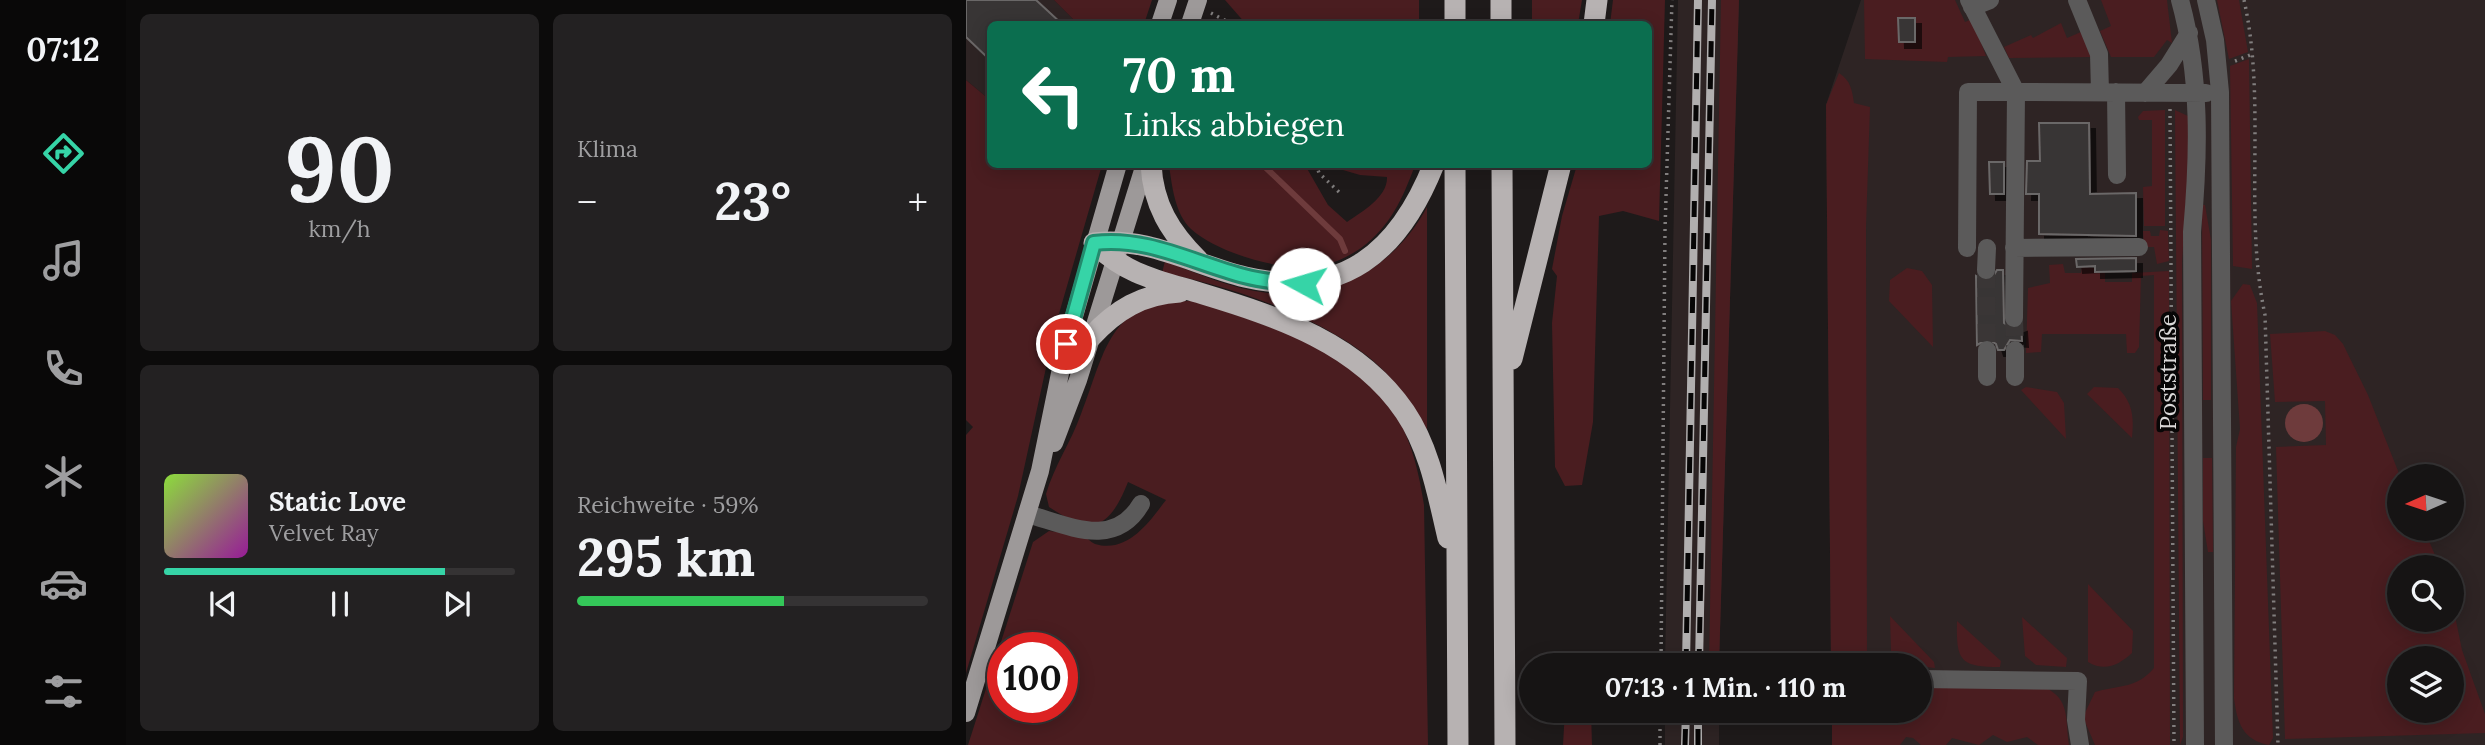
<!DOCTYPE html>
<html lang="de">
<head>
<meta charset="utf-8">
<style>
	:root { --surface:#161414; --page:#232122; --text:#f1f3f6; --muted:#9e9ea0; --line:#353334; --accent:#36d4a7 }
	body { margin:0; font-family:Lora,serif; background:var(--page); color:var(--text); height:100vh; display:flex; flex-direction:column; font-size:26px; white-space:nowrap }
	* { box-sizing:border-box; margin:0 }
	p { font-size:23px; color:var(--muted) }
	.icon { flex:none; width:38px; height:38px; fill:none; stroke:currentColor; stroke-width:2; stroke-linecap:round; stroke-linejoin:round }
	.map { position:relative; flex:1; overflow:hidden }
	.side { display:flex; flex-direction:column; gap:14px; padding:14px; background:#0c0b0b; width:840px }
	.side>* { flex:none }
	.top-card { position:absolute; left:21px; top:21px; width:665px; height:147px; border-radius:10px; box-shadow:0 4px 18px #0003,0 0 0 2px var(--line); background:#0b6e4f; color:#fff; overflow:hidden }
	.needle { width:46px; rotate:267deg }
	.controls { position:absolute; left:1421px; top:464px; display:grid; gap:14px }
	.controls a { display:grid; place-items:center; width:77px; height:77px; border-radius:50%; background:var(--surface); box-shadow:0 4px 18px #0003,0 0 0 2px var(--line); font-size:35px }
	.speed { position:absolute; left:21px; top:632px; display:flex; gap:14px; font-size:35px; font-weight:700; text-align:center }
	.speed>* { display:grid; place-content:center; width:91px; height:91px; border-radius:50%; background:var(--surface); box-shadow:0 4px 18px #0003,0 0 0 2px var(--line); line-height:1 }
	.speed .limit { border:10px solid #d22; background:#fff; color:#111 }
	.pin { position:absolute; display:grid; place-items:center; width:60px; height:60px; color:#fff; margin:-30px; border:4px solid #fff; border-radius:50%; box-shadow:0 2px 7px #0007 }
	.me { position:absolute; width:77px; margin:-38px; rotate:276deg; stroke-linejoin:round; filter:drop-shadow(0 0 5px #0008) }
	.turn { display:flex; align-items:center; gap:24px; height:147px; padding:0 21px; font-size:32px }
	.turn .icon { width:91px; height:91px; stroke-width:2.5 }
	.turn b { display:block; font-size:49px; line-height:60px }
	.big { font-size:52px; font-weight:800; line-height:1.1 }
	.side .card { flex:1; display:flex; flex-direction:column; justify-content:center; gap:10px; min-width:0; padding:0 24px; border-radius:10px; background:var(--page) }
	.side .dial { align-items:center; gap:0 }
	.dial b { font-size:91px; line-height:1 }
	.song { display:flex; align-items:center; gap:21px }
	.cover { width:84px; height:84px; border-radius:10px; background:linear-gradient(135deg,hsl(90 70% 55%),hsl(300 70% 35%)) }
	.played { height:7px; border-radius:4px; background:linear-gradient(90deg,var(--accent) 80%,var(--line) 80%) }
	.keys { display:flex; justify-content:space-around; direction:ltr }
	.heat { display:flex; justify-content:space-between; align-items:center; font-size:38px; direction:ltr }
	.charge { height:10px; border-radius:5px; background:linear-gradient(90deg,#34c759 59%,var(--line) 0) }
	.side .tiles { flex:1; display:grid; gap:14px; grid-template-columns:repeat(2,1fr) }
	.trip { position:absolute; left:553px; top:653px; width:413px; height:70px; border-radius:35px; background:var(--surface); box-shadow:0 4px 18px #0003,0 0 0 2px var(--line); font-weight:800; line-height:70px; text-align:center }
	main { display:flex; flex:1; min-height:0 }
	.dock { display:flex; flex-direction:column; width:126px; justify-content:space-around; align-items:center; background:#090808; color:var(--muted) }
	.dock .icon { width:49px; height:49px }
	.dock .selected { color:var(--accent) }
	.dock b { font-size:32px; color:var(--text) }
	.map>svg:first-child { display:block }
	.built { fill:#2e2424; fill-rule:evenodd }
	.green { fill:#4a1d20; fill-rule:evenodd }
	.water { fill:#6e3b3c }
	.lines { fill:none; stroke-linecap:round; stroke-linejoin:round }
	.stream { stroke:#6e3b3c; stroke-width:6 }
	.building { fill:#383434; stroke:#6b6767; stroke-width:2; filter:url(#shadow) }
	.minor-tunnel { stroke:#3a3636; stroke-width:18; stroke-dasharray:18 9; stroke-linecap:butt }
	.path { stroke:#817e7e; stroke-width:3.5; stroke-dasharray:2 5; stroke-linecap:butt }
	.minor { stroke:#5b5a5a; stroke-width:18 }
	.major { stroke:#9d9999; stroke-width:18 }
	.highway { stroke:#b7b2b2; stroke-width:21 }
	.rail-casing { stroke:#b1afaf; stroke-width:8 }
	.rail { stroke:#070606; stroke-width:5; stroke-dasharray:16; stroke-linecap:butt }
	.route-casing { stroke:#238a6d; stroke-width:18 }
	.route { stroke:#36d4a7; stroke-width:12 }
	.labels { text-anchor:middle; stroke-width:7; stroke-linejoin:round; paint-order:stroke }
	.street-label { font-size:23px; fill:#dad8d8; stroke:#070606 }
</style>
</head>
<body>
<main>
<nav class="dock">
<b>07:12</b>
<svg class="icon selected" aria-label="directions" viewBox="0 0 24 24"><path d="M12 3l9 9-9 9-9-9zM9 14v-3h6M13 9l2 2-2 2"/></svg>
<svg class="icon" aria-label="music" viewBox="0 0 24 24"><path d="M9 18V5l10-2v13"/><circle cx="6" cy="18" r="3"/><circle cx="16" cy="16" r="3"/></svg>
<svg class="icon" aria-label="phone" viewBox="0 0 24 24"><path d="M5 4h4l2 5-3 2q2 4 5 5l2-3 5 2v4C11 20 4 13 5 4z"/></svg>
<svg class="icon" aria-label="climate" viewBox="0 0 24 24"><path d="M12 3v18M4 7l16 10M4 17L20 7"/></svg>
<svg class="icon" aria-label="car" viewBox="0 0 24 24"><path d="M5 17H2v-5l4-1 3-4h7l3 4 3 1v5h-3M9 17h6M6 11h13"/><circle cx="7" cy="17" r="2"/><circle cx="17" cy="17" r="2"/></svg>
<svg class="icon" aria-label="filters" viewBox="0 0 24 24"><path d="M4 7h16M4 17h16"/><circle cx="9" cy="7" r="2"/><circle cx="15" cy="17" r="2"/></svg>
</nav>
<section class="side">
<div class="tiles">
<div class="card dial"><b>90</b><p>km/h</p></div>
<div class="card"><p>Klima</p>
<div class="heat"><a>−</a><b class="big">23°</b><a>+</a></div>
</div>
<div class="card">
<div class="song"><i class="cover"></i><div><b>Static Love</b><p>Velvet Ray</p></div></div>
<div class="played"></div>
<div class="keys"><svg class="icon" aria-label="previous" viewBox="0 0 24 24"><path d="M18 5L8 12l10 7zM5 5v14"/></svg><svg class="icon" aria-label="pause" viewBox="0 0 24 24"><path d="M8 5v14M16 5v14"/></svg><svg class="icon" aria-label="next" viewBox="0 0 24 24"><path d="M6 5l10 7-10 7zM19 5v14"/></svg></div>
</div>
<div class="card"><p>Reichweite · 59%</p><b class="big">295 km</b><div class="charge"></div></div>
</div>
</section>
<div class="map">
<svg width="1519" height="745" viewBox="0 0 1519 745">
	<defs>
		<filter id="shadow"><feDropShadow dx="6" dy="6" stdDeviation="0" flood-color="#0009"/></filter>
	</defs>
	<rect width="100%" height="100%" fill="#1e1a1a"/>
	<path class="built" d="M0 0H88L112 24H24V100L0 80Z
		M712 0H773L753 665H699Z
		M895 0H1519V745H866V711L954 710V665H865L860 105ZM1433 476H1486V528H1433ZM1433 567H1486V620H1433ZM1433 658H1486V710H1433Z
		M699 711H753V745H699Z"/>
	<path class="green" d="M88 0H186L178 24H112Z
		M259 0H453V24H280Z
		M566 0H616L612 24H566Z
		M647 0H699L693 221 657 211 633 216 627 422 616 485 599 486 589 467 586 323 591 276 586 269 596 216 611 165 682 164V24H644Z
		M755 0H773L753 665H743Z
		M898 0H989L999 22 1006 19 1020 56 982 57 981 62 899 59Z
		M1135 0H1201L1206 43 1201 40 1188 57H1145L1134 31 1145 26Z
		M1251 0H1273L1282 52 1263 59Z
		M1095 23 1101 38 1115 32 1125 57 1043 58 1038 47 1065 35 1067 38Z
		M1283 59 1286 269 1267 266 1264 66Z
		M873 73C885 81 886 90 888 103L904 107 900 227 901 665H865L860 105Z
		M0 80 24 100V164L136 165 88 331 52 496 0 673V435L7 427 0 420Z
		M1199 110V226H1178L1177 187 1186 186V120H1173L1172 117 1177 111Z
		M1209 110 1222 116 1225 125 1216 262 1217 737 1214 745Z
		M203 165H339L362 205 381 222C396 212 422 197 421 177L394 175 360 165H449C437 198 424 227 395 248 381 258 358 268 340 268 307 268 250 252 225 229 209 214 206 186 203 165Z
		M1236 205H1239L1245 240V400H1237Z
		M461 207V436C448 414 437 391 420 373 374 323 262 284 196 273L199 261C233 274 266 289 302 293 370 302 430 265 461 207Z
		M1194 230 1202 231 1203 261 1191 264 1188 247H1178L1177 231H1184L1185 236H1193Z
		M1097 264 1099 273H1115L1116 267 1128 268 1129 273H1139V282H1166V273L1203 271 1204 745H1129L1117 717 1129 692C1153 685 1170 689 1188 668V275L1175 276 1173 347 1169 353H1161L1160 334H1076L1075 352 1060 353 1062 288 1084 283 1083 265Z
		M941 268 956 271 966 285 967 347 923 301 924 280Z
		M1277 284 1284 285 1291 303 1307 738 1303 745C1277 740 1271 723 1268 698L1270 447 1274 429 1265 301Z
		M229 301C298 325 391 349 431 417 447 445 453 474 458 505L462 745H2L67 542 83 531C93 533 106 532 116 535 121 537 124 542 129 544 162 554 184 521 200 500L162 482C155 499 143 529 118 525 107 523 93 513 83 507L80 494C88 466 105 442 115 414 141 348 142 299 229 301ZM37 648H96V707H37Z
		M1359 331 1369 335 1377 344 1402 395 1434 476 1433 528 1458 529 1474 567H1433V620H1486V601L1496 650 1519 714V733L1319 739 1310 447 1360 445 1359 401 1309 402 1304 334ZM1433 658H1486V710H1433Z
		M1060 387 1091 392 1098 403 1100 439 1055 390Z
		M1128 387 1152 388C1167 403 1168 417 1166 438L1121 394Z
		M1237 458H1246L1247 552H1242L1237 521Z
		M1122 584 1167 631 1166 653C1153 665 1139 672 1122 662Z
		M924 616 968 662 969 668 934 664 925 651Z
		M1056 617 1101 658 1100 667 1070 665 1059 656Z
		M991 621 1035 661 1034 667C994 667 990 661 991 621Z
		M1078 687C1105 699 1099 720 1103 745H1072L1061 737 1041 742 1027 735 1013 745 986 738 980 745H955L947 738 940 737 934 745H866V711L954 710V688Z
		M599 710 625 711 626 745H597Z"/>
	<path class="water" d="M1319 423a19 19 0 1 1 38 0a19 19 0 1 1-38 0Z"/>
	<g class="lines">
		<path class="stream" d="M296 164 374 239 379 251"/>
	</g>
	<path class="building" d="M0 0H70L96 24H24V60L0 37Z
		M932 18H949V42H933Z
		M1073 123H1123L1124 194 1170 193V236L1073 234V194H1060L1061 161H1074Z
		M1023 162H1038V194H1024Z
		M1170 258V271L1129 272V266L1111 267 1110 259Z
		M1031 270H1037L1038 323 1047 329 1055 326 1056 341 1044 340 1038 350H1032L1030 344 1022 339 1011 345 1010 276 1019 281 1025 280Z"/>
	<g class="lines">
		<path class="minor-tunnel" d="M1020 270 1021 350
			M1048 318 1049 350"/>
		<path class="path" d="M1278 0C1301 103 1277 212 1299 315L1312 745
			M245 13 266 24
			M1269 61 1287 54
			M1204 109 1208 745
			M350 164 353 173 374 193
			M695 665 699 230 706 0
			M694 745V710"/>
		<path class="minor" d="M1111 0 1133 54 1134 92
			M1214 0C1235 76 1233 154 1226 232L1229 745
			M1240 0 1249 40 1254 92 1258 745
			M1006 7 1024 0
			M1150 92 1151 175
			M1179 93 1203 65 1223 33
			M1001 248 1002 92H1050L1003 0
			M1048 248 1173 247
			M1020 270 1021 248
			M1048 318 1050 92 1240 93
			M1021 350V377
			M1049 350V377
			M61 514C102 525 148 550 175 504
			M954 679 1112 681 1110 720 1114 745"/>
		<path class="major" d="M194 24 202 0
			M224 24 232 0
			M88 443 112 380 179 164
			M0 713 74 471 100 344 152 164"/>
		<path class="highway" d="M489 0V24
			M535 0V24
			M628 24 631 0
			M185 164C187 205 204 232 232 260
			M489 164 492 745
			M536 164 539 745
			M128 243C161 276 195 281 237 294 313 317 393 344 439 412 464 449 472 496 482 538
			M128 243C181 236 229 265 279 277 377 300 433 252 468 164
			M125 337C150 310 176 294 214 292
			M546 359 595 164"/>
		<defs>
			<path id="rail" d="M720 665 732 0
				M733 665 746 0
				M719 745 720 710
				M732 745V710"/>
		</defs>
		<use href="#rail" class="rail-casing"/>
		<use href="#rail" class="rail"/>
	</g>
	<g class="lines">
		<defs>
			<path id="route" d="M100 344 128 243C180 236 228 263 278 276 297 281 318 283 338 284"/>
		</defs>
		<use href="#route" class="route-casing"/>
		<use href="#route" class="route"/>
	</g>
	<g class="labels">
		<g class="street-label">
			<text transform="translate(1202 372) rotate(-90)" y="8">Poststraße</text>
		</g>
	</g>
</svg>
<div class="controls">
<a><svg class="needle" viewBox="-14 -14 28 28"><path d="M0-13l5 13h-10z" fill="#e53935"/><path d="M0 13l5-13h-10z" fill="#9e9ea0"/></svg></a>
<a><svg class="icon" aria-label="search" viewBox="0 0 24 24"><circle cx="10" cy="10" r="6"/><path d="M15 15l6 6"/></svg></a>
<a><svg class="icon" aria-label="layers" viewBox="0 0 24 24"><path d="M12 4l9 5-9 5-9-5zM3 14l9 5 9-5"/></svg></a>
</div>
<div class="speed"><div class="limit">100</div></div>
<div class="pin" style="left:100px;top:344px;background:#d93025"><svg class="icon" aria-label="arrive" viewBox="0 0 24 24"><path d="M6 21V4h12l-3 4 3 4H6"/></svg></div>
<svg class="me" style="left:338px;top:284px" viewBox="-20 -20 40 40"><circle r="19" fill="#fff"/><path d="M0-13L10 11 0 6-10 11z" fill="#36d4a7"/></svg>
<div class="trip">07:13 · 1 Min. · 110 m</div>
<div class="top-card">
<div class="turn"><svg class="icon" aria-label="left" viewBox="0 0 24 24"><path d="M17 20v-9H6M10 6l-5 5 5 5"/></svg><div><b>70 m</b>Links abbiegen</div></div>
</div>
</div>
</main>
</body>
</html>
